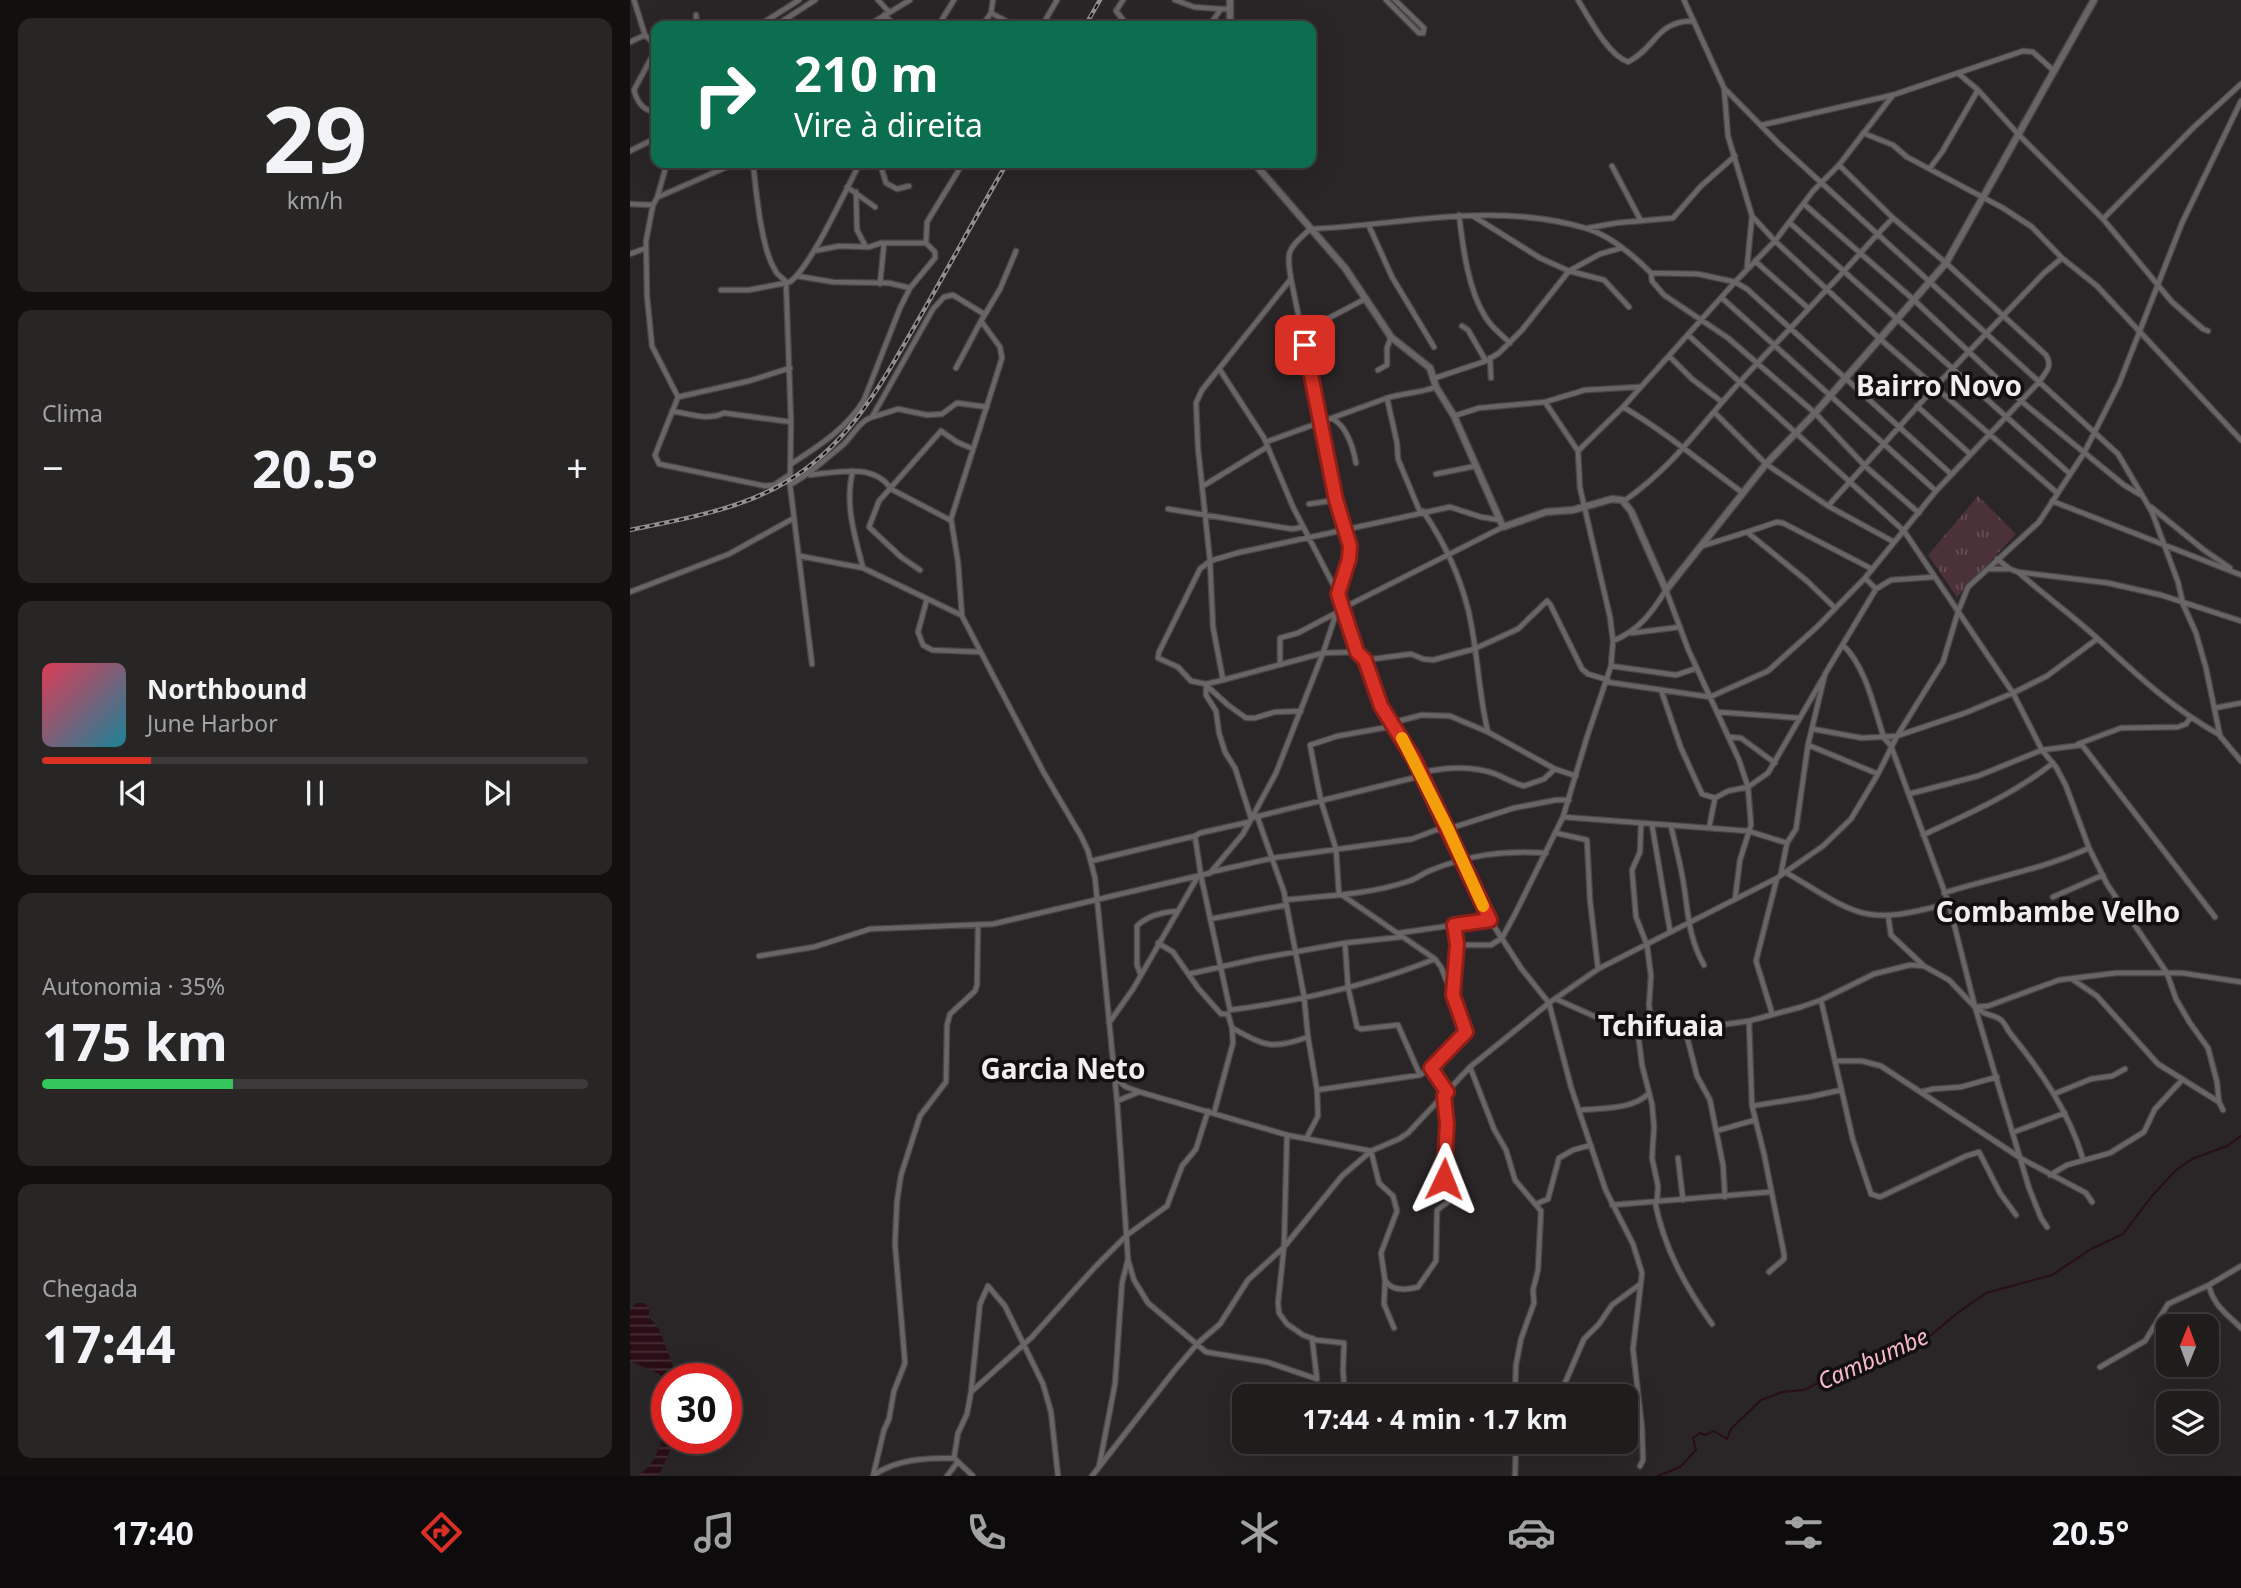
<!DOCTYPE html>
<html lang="pt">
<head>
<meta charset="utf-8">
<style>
	:root { --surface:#201c1c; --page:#282525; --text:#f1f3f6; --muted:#a2a1a3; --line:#3d3a3b; --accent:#d93025 }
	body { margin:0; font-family:"Noto Sans",sans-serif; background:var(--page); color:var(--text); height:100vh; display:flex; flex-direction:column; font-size:26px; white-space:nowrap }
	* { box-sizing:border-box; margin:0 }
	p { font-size:23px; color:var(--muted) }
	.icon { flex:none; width:38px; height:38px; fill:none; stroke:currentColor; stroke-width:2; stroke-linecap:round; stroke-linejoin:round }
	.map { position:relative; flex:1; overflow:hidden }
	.side { display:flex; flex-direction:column; gap:18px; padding:18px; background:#120f0f; width:630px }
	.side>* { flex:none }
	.guide { position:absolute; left:21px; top:21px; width:665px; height:147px; border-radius:14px; box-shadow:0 7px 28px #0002,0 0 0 2px var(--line); background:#0b6e4f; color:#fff; overflow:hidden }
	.needle { width:46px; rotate:1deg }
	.fabs { position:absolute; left:1526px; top:1314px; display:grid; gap:14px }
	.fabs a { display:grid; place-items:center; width:63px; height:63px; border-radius:14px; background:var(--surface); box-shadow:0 7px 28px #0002,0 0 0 2px var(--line); font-size:35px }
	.speed { position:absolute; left:21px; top:1363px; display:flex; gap:14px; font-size:35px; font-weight:700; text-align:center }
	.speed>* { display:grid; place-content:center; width:91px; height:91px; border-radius:50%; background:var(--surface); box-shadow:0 7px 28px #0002,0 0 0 2px var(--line); line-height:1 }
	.speed .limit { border:10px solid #d22; background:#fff; color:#111 }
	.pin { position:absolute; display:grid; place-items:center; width:60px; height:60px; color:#fff; margin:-30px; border-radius:14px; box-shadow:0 4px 10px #0006 }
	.me { position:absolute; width:77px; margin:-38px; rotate:2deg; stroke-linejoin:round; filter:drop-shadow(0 0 5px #0008) }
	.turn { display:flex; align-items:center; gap:24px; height:147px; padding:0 28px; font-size:32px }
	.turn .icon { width:91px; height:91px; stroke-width:2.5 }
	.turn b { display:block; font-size:49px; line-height:60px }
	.big { font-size:52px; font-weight:700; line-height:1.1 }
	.side .card { flex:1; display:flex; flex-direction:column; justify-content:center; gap:10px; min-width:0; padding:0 24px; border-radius:14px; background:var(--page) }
	.side .dial { align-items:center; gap:0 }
	.dial b { font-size:91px; line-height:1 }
	.song { display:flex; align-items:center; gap:21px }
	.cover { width:84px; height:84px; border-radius:10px; background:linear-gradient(135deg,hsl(350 70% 55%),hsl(190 70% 35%)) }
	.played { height:7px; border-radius:4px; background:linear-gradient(90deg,var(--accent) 20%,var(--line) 20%) }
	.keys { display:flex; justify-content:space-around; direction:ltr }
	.heat { display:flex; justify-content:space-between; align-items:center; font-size:38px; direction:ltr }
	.charge { height:10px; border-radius:5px; background:linear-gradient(90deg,#34c759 35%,var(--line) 0) }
	.trip { position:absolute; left:602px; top:1384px; width:406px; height:70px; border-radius:14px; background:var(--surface); box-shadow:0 7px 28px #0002,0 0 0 2px var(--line); font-weight:700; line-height:70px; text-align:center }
	.menu { display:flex; height:112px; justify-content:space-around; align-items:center; background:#0d0b0b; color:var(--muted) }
	.menu .icon { width:49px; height:49px }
	.menu .active { color:var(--accent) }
	.menu b { font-size:32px; color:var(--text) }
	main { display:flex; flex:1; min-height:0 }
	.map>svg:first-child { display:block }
	.grass { fill:url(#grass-tufts) }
	.water { fill:url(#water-rules) }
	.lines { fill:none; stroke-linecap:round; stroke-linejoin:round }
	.stream { stroke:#290e16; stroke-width:2 }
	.street-casing { stroke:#484445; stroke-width:7 }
	.secondary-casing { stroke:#484445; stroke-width:9 }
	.street { stroke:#696465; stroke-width:4.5 }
	.secondary { stroke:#696465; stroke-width:6 }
	.rail-casing { stroke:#938f90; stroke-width:4.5 }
	.rail { stroke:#110f0f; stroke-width:2; stroke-dasharray:5; stroke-linecap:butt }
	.route-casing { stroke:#8d1f18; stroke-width:18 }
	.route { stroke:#d93025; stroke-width:12 }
	.slow { stroke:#f59e0b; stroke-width:12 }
	.labels { text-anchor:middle; stroke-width:7; stroke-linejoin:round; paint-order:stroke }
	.water-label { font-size:23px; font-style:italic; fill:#f8b9c8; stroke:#110f0f }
	.district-label { font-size:28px; font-weight:bold; fill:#f1eeef; stroke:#110f0f }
</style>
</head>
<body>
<main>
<section class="side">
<div class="card dial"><b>29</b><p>km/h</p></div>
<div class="card"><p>Clima</p>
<div class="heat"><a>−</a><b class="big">20.5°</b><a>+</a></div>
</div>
<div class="card">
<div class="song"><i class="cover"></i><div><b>Northbound</b><p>June Harbor</p></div></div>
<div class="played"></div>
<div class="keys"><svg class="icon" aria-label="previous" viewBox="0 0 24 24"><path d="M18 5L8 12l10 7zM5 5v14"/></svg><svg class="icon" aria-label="pause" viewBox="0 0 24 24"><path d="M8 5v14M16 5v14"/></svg><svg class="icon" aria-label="next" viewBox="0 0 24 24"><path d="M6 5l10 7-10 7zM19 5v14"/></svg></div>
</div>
<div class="card"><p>Autonomia · 35%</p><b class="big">175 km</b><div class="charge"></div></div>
<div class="card"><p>Chegada</p><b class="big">17:44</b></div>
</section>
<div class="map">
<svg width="1611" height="1476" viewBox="0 0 1611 1476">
	<defs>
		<pattern id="grass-tufts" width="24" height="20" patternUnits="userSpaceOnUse" patternTransform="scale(1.75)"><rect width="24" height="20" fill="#4a3238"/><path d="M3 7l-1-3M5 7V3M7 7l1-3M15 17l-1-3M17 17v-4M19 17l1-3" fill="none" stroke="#655055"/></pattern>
		<pattern id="water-rules" width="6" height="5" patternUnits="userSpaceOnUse" patternTransform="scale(1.75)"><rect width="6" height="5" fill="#290e16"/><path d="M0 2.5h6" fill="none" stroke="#483138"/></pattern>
	</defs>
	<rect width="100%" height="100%" fill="#2a2526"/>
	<path class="grass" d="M1348 496 1386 534 1327 597 1298 555Z"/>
	<path class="water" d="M7 1303H13L19 1307V1317L29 1329 48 1379 37 1380 27 1373 0 1361V1308Z
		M37 1421V1438L45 1439 30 1473 26 1476H8C31 1458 28 1446 37 1421Z"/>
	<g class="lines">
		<path class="stream" d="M1028 1476 1050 1467 1066 1450 1063 1438 1070 1433 1075 1435 1084 1431 1097 1439 1101 1429 1131 1400 1152 1392 1174 1390 1239 1357 1294 1341 1326 1314 1356 1293 1422 1275 1461 1249 1493 1234 1521 1197 1546 1170 1562 1159 1597 1146 1611 1136"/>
		<defs>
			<path id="street" d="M4 0 15 35 26 46
				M248 0 259 12
				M493 0 486 11 498 26
				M545 0 564 7 591 9
				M756 0 789 33H793
				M765 0 794 28 793 33
				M948 0C959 18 978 55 998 62 1027 47 1026 21 1063 21
				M1054 0 1094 88 1149 144 1488 454 1522 512 1548 582 1553 604 1566 633 1576 668 1590 736 1611 761
				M361 13 386 26
				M66 15 67 26
				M254 15 266 26
				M128 26 169 0
				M145 26 185 0
				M237 26 280 0
				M308 26 324 0
				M352 26 361 13 363 0
				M412 26 427 0
				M579 26 591 9H600
				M0 42 15 35
				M26 49 4 90C7 102 13 111 26 112
				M1329 74 1348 90 1389 135 1473 219 1542 302 1573 329 1578 331
				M1094 88 1098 136 1122 216 1117 267
				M1132 125 1263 95 1393 51 1403 52 1424 71
				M1233 133 1263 145 1277 157 1373 208 1402 227 1432 258 1467 286 1611 440
				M0 151 26 138
				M37 163 27 198 23 205 16 241 17 296 22 346 48 397
				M123 163C126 190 131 248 145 270 147 275 153 278 156 282L161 422 160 485 182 664
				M250 163 256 183 267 189 279 186
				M982 166 1011 221
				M1300 168 1312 152 1348 90
				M217 187 245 207
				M226 192 227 230 236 247
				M28 197 106 163
				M0 204 23 205
				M1174 204 1284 300 1391 401 1494 485 1511 495
				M829 215C833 248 838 290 856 318 862 328 872 335 880 343
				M843 216 910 258 939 271 974 280 999 307
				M1122 216 1145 241 1250 339 1426 492
				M1473 219 1564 127 1611 84
				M1160 223 1439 473
				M739 226 762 277 804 347
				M958 228 986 223 1043 218 1071 186 1105 156
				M184 251 209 246 239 247 251 243H296
				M386 251 370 289 351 321 370 347 372 358 321 519 328 562 332 616 414 773 451 836 458 851 465 878 487 1101 498 1259 492 1283 485 1384 469 1467 462 1476
				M0 254 16 248
				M1125 261 1178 308
				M1021 273 1022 281 1034 295 1098 338 1185 413 1235 466 1289 513
				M167 276 203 282 259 283 280 288
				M660 280 572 390 566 403 568 448 580 561 583 627 593 680 693 653 727 652
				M156 282H160C182 265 215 191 230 163
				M250 284 254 244
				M91 290H119L156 283
				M1092 298 1306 491
				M671 326 699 318 735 299
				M832 326 838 330 856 361
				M1058 335 1274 531 1383 693 1412 750 1426 767 1436 786 1459 848 1477 884 1537 973 1546 999 1560 1023 1578 1048 1587 1082 1589 1102 1593 1110
				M1039 356 1062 379 1092 402
				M860 358 861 378
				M326 368 351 321
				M590 370 634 438 663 507 708 594
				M748 370 757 365V348L761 337
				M805 378 856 361 869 353 892 330 939 271 970 254 991 248
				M757 398 767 443 768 459 790 512
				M915 402 948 451
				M1287 406 1340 454
				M993 407C1036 432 1073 464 1113 493
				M42 411C60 414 78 421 94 413L161 422
				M1084 412 1136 464 1198 506 1305 387 1414 273 1432 258
				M824 416 849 408 915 402 955 390 1009 387
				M243 417 268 409 297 415 312 414 327 403 357 407
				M703 419C717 427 723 447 726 463
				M636 442 757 398C773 393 790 393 806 387
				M161 464C189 446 217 428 234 400L270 308 280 288 305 258V252L296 243 297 222 333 163
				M223 471C214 503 225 537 233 568
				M806 474 846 466
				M159 475 144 485 135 486 29 464 25 455 48 397 119 381 160 368
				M180 475C208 472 244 463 261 489L320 520
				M160 485C180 474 196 459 214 444 223 435 230 421 242 417L303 309 314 297 323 295 354 314
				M573 486 637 447
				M994 501C1044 466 1069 427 1109 383 1138 351 1168 321 1197 289 1220 266 1240 241 1263 218
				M1422 501 1611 575
				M679 504 706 500
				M1198 506 1264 542
				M1521 507 1574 550 1600 568
				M538 509 662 529 673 527
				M793 511C814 542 829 573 838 609 848 650 848 692 858 732
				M1072 546 1117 532
				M170 556 233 568 331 615
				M1367 559 1380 569
				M1360 569H1380L1388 572 1478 583 1531 595 1611 621
				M290 570 271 557 239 527 249 501 311 431 327 442 343 449
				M1388 572C1414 595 1442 615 1467 638 1506 674 1543 709 1590 735
				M1246 589 1261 580 1304 577
				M1036 590 1058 649 1109 760 1118 787 1121 825 1110 860 1105 899
				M0 592 99 554 164 518
				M297 599 288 632 293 645 302 650 350 652
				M1204 607 1177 581 1117 532 1147 522 1153 523 1242 569
				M1002 633 1050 627
				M983 641C1009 630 1021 614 1036 590
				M1213 645C1236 667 1244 708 1254 738L1261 746 1319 904 1345 1007 1399 1188 1411 1218 1417 1227
				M735 660 781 654 793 659 803 660 844 649 888 629 917 601 920 604 952 669 958 674 978 680
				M650 665V638L668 633 704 614
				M981 666 1046 675 1067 668
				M593 680 576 684 561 681 548 667 528 658 529 652 570 569 580 561 607 553 820 507 851 517 870 520
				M977 682 1080 697 1138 671 1188 626 1235 578 1306 491 1409 382C1416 372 1423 366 1416 355L1316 263 1263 218 1209 165
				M576 684V695L586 711 589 733 595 752 605 768 621 818 791 776
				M576 685 598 705 616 718H625L645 712 671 711
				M1031 690 1051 748 1072 794 1085 798
				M1585 708 1611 703
				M1087 712 1169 718
				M761 723 792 715 820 716 858 732 925 769 946 776
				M1183 729 1232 738 1267 736 1335 713 1383 693 1417 676 1467 639
				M1099 737 1111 738 1145 763
				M1448 744 1491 728 1548 727 1556 724 1561 717
				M1178 745 1248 774
				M790 773C816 767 843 765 868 775 877 779 885 784 894 786L914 779 925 769
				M1279 794 1348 776 1412 750 1452 745 1585 917
				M627 816 654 892 674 996 678 1037 687 1090 688 1116 677 1137
				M933 817 1118 831 1157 843
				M619 822 570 833 565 836 571 876 600 1010C670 1001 740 985 805 959
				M1011 824 1010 852 1002 870 1006 917 1017 945 1021 976 1019 1005 1022 1028
				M1022 825 1040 931
				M1041 826C1045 844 1050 862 1053 880 1058 909 1058 938 1074 965
				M1079 828 1085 798 1098 791 1118 787 1138 773 1193 678
				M926 833 957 840 960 900 968 969
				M1293 835C1338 814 1384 794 1423 763
				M461 861 565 836
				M581 872 643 858 782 839 806 830 818 829 884 808 926 800H939
				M1155 872C1179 885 1212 910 1238 914 1264 919 1293 909 1319 904
				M1151 873 1157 843 1166 829 1178 745 1195 674 1246 589 1235 578
				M1314 893C1362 878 1413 869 1459 848
				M709 895 706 849 691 801 680 745 708 736 764 726
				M1423 897 1473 875
				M655 900C694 896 743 894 779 881 786 879 792 874 799 871 838 855 873 850 916 853
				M1258 915 1261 935 1294 966
				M580 919 656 905
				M824 925 828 945H861L872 938 885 914 933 817 957 737 981 666 983 641 980 617 950 488 948 451 993 407 1105 282 1145 241 1183 191 1209 165 1263 95
				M769 933 860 920
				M528 943 543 952 568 988 591 1014H598L602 1028C635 1046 642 1050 678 1037
				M715 943 718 987 727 1027 731 1029 768 1025 790 1075
				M129 956 184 947 240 929 363 924 580 873 613 834 646 773 693 653 707 611 873 527
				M510 973 507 965V926C517 916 534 912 547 911
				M559 974 626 959 715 943 771 937
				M1442 979 1467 996 1528 1064 1589 1102
				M824 991 827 944
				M926 999 977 1022 1032 1030 1083 1026 1119 1021 1171 1007 1191 1000 1244 974 1280 965 1294 966 1319 980 1345 1007 1358 1006 1429 980 1486 973H1552L1611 982
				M1191 1000 1223 1140 1241 1194 1250 1197 1336 1156 1349 1152 1370 1193 1386 1215
				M1348 1007C1354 1017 1363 1013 1371 1020 1375 1023 1377 1029 1380 1033 1411 1071 1439 1112 1453 1159
				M1142 1013 1126 961 1147 878
				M1119 1021 1122 1106 1134 1154 1154 1254V1259L1139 1272
				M479 1023 503 989 567 878
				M1007 1025 1012 1065 1022 1104 1024 1127 1022 1158 1028 1186 1027 1202
				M1055 1029 1067 1076 1080 1100 1093 1165 1095 1197
				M1205 1061H1232L1251 1066 1392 1159 1456 1193 1462 1202
				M840 1067 864 1129 876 1150 885 1180 911 1211 908 1270 903 1290 904 1303 891 1339 886 1365 885 1396
				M801 1068 817 1092
				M484 1077 496 1087 510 1092 657 1135 741 1151 749 1183 763 1196 767 1211 751 1253 755 1280 754 1304 764 1328
				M687 1090 790 1075C806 1065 830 1047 836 1029L811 967 805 959 712 895
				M1291 1092 1303 1089 1331 1087 1367 1077
				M1424 1094 1461 1079 1482 1076 1495 1069
				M487 1101 509 1092
				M1122 1106 1179 1097 1211 1090
				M949 1110C971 1108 1003 1110 1019 1093
				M584 1113 603 1043 602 1028
				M1086 1131 1125 1120
				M1384 1132 1435 1113
				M657 1135 654 1247 648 1303 649 1313 657 1324 673 1335 686 1340 714 1343 713 1371 715 1396
				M1048 1158 1053 1200
				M1420 1175 1437 1165 1480 1153 1514 1132 1525 1109 1552 1080
				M1025 1202C1034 1248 1055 1286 1082 1324
				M906 1204 918 1199 929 1158 943 1150 961 1145
				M982 1205 1140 1192
				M498 1260 504 1280 518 1303 576 1352 637 1362 687 1379 682 1338
				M755 1280C762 1292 777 1290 788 1287L806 1261 807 1210 818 1202 814 1179 816 1124 814 1097
				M1579 1285C1582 1304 1598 1315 1611 1328
				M1470 1367 1515 1341 1538 1304 1579 1285 1611 1266
				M341 1392 350 1304 358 1286 375 1306 413 1384 421 1412 428 1476
				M925 1396 935 1383 954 1339 969 1324 982 1305 1009 1285
				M732 1442 738 1446
				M1010 1466 1013 1460 1012 1428 1003 1349 1012 1273 1003 1244 976 1191 941 1087 919 1003 891 968 860 920 784 759 751 706 735 660 727 652 708 594 719 559 720 546 706 500 661 279C656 249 658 250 680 229 773 225 862 201 955 228 980 235 1003 255 1021 273L1068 274 1105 282 1117 289 1321 474
				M469 1467 544 1371 568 1343 590 1324 618 1280 654 1247 712 1176 741 1151 769 1139 778 1133 840 1067 919 1003 968 969 1147 878 1193 846 1221 819 1248 774 1267 736 1313 662 1328 612 1338 587 1409 522 1454 453 1489 384 1552 223 1611 101
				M244 1475C267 1459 296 1458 324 1458
				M243 1476 254 1430 259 1419 264 1391 275 1363 265 1244 267 1201 271 1175 290 1116 316 1082 317 1025 320 1014 345 991 347 985 348 926
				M317 1476 327 1463
				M343 1476 324 1458 328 1433 337 1414 341 1392 402 1337 465 1267 497 1235 537 1206 552 1166 566 1149 578 1111
				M885 1476 886 1442"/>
			<path id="secondary" d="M600 26V0
				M624 163 715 268 761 337 800 368 806 387 824 416 873 527 916 512 943 510 982 499 992 500 1001 511 1036 590 1136 464 1185 413 1316 263 1464 0"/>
		</defs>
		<use href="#street" class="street-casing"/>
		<use href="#secondary" class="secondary-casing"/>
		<use href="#street" class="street"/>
		<use href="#secondary" class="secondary"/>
		<defs>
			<path id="rail" d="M455 26 470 0
				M0 530C53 519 109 510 156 482 218 445 249 388 283 329 315 274 345 218 377 163"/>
		</defs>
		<use href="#rail" class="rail-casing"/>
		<use href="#rail" class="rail"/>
	</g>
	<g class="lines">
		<defs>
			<path id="route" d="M675 345 706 500 720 546 719 559 708 594 727 652 735 660 751 706 784 759 860 920 824 925 827 944 823 995 836 1032 801 1068 817 1092 814 1096 817 1124 814 1179"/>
		</defs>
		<use href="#route" class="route-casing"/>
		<use href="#route" class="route"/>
		<path class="slow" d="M772 738 818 829 853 906"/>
	</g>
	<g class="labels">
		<g class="water-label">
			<text transform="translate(1243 1359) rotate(-24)" y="8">Cambumbe</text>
		</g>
		<g class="district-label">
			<text x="1309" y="396">Bairro Novo</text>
			<text x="1428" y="922">Combambe Velho</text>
			<text x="1031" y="1036">Tchifuaia</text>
			<text x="433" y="1079">Garcia Neto</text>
		</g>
	</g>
</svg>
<div class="fabs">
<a><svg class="needle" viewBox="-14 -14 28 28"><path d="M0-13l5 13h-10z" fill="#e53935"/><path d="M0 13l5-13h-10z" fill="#a2a1a3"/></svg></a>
<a><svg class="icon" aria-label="layers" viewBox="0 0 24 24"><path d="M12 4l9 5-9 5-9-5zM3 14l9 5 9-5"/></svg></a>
</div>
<div class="speed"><div class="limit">30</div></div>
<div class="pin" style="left:675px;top:345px;background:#d93025"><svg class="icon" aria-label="arrive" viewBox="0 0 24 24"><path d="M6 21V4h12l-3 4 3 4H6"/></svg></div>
<svg class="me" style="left:814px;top:1179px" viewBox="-20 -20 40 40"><path d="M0-17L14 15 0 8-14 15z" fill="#d93025" stroke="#fff" stroke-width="4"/></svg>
<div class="trip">17:44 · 4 min · 1.7 km</div>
<div class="guide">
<div class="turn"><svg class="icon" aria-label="right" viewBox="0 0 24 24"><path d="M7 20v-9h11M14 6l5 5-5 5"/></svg><div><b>210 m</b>Vire à direita</div></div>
</div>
</div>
</main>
<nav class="menu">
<b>17:40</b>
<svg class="icon active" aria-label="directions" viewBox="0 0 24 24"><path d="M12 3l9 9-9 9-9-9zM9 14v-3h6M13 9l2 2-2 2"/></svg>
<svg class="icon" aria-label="music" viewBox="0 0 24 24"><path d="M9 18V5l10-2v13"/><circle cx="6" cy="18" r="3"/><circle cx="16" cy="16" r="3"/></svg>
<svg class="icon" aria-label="phone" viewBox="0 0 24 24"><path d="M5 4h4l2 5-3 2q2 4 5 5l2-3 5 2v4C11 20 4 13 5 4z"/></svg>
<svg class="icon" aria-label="climate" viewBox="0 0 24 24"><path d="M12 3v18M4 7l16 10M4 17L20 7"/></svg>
<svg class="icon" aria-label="car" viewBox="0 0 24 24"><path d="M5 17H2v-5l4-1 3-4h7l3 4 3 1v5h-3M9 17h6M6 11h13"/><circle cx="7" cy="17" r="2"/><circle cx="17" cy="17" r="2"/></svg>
<svg class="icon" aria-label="filters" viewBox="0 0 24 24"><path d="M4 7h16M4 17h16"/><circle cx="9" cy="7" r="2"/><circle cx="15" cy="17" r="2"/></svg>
<b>20.5°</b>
</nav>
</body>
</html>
